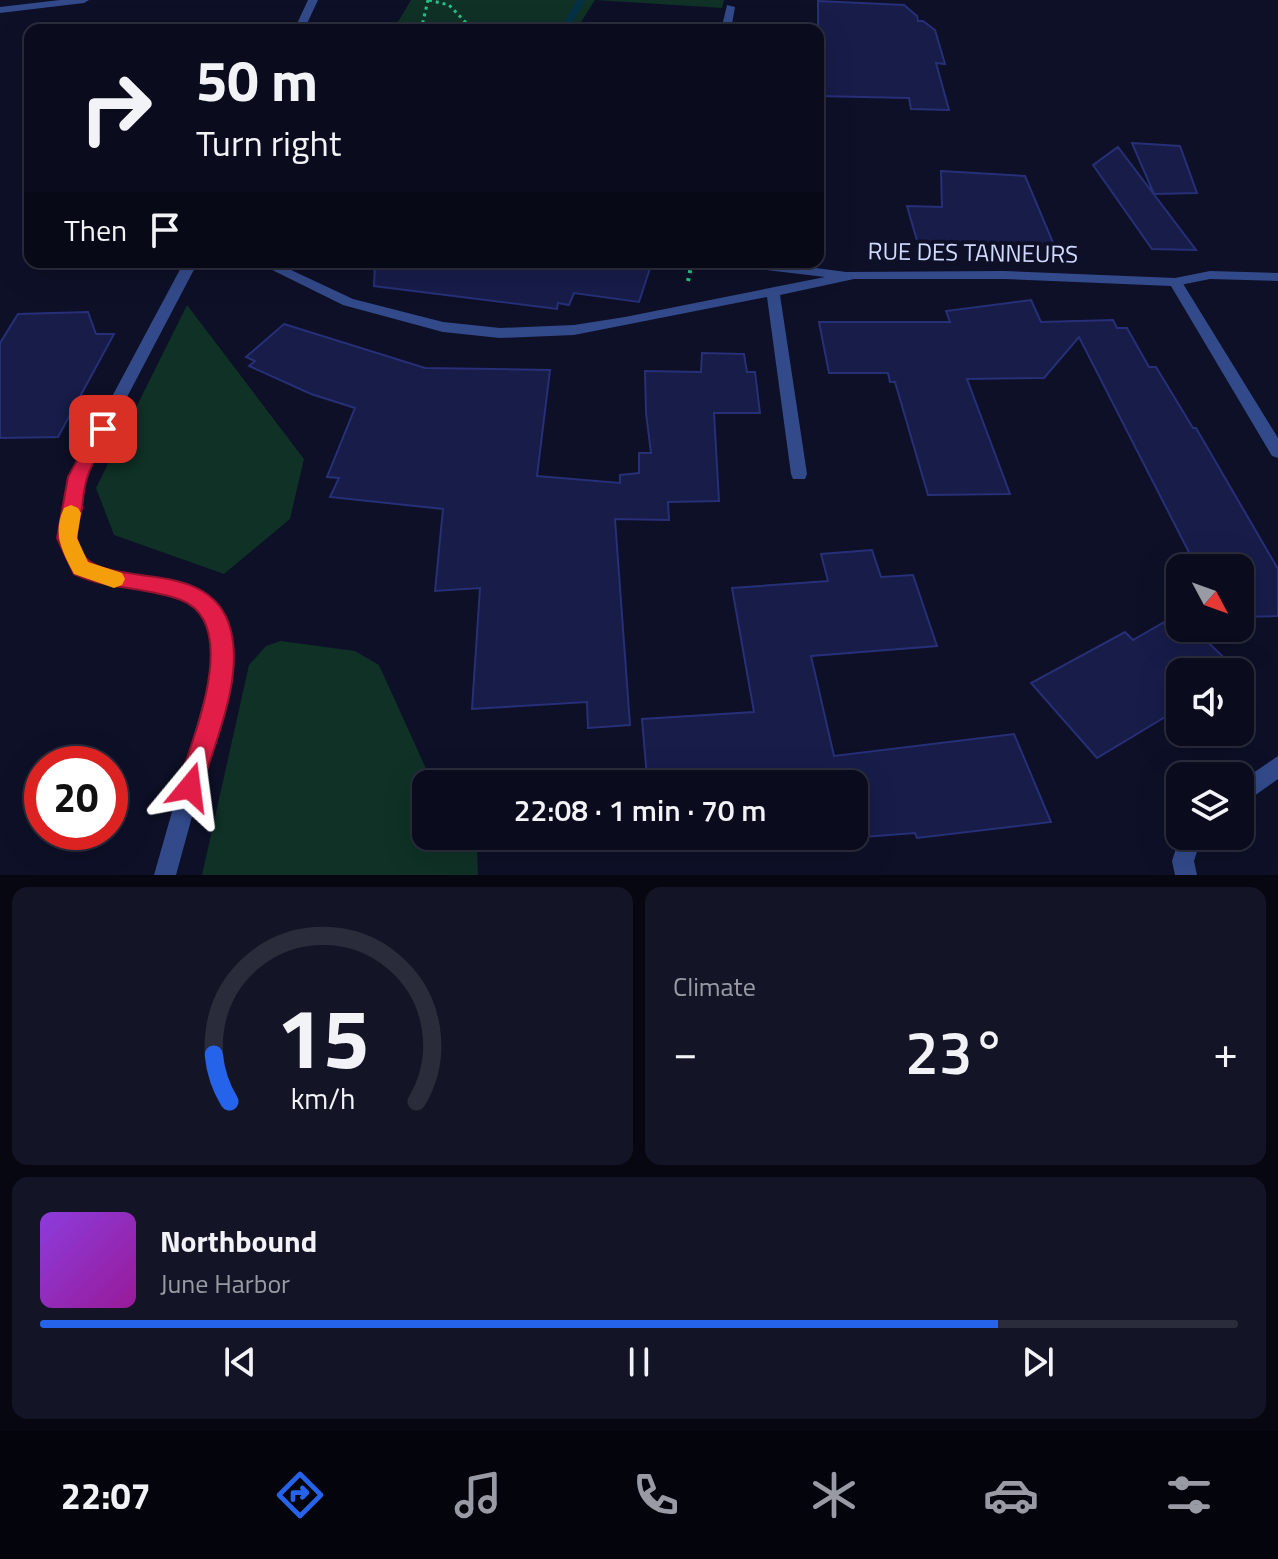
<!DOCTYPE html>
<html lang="en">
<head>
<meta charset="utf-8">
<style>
	:root { --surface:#0a0c1d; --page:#131526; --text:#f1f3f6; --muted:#999ba4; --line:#2a2c3b; --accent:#2563eb }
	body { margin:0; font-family:"Titillium Web",sans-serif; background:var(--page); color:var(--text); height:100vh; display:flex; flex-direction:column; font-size:30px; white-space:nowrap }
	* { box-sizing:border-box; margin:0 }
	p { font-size:26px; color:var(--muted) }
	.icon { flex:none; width:44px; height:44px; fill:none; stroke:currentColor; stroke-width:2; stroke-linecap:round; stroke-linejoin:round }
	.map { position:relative; height:875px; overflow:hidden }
	.sheet { display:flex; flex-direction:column; gap:12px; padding:12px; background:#060710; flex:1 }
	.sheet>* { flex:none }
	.banner { position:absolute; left:24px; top:24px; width:800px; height:244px; border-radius:16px; box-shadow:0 8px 32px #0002,0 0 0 2px var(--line); background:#0a0c1d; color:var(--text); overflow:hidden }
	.needle { width:52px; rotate:131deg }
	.tools { position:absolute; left:1166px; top:554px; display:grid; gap:16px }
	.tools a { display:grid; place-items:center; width:88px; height:88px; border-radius:16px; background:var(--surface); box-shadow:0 8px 32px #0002,0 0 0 2px var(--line); font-size:40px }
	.speed { position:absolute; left:24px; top:746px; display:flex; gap:16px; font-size:40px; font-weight:700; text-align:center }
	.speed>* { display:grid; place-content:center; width:104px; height:104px; border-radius:50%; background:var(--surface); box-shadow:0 8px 32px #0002,0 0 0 2px var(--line); line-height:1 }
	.speed .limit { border:12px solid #d22; background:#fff; color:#111 }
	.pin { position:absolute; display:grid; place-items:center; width:68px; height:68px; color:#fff; margin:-34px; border-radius:16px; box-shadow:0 4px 12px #0006 }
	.me { position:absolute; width:88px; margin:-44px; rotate:16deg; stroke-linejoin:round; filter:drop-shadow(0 0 6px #0008) }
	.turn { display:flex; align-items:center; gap:28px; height:168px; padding:0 40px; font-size:36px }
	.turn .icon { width:104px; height:104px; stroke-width:2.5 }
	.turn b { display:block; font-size:56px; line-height:68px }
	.then { display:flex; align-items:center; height:76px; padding:0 40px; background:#0003; gap:16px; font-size:30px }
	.big { font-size:60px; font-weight:600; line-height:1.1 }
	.sheet .tile { flex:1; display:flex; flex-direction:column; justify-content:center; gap:12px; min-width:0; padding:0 28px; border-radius:16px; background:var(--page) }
	.sheet .dial { align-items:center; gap:0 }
	.dial svg { height:208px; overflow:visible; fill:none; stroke:var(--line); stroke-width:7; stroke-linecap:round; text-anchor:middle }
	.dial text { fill:var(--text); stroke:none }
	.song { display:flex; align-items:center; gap:24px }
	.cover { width:96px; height:96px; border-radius:12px; background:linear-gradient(135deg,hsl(270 70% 55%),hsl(300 70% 35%)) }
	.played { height:8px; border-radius:4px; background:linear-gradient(90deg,var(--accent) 80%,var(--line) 80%) }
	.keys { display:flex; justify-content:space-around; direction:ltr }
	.heat { display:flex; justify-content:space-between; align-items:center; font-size:44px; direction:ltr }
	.sheet .tiles { flex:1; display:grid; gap:12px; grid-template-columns:1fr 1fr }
	.tile:last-child { grid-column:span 2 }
	.trip { position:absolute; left:412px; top:770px; width:456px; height:80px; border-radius:16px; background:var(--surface); box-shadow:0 8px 32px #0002,0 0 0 2px var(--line); font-weight:600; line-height:80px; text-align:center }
	.tabs { display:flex; height:128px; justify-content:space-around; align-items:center; background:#04050c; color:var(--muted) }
	.tabs .icon { width:56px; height:56px }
	.tabs .active { color:var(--accent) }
	.tabs b { font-size:36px; color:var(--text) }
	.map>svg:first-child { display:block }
	.green { fill:#0f3126 }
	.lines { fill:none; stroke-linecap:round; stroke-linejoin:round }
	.stream { fill:#053147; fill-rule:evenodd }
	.building { fill:#171c49; stroke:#272f77; stroke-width:2 }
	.path-far1 { stroke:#23c289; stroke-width:3; stroke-dasharray:3 4; stroke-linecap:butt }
	.path { stroke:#23c289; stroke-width:4; stroke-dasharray:3 5; stroke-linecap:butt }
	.service { fill:#334a8a; fill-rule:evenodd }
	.minor { fill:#334a8a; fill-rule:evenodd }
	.route { fill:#e11d48; stroke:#92132f; stroke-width:2 }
	.slow { fill:#f59e0b }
	.labels { text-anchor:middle; stroke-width:8; stroke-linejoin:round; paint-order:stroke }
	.street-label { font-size:24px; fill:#d2daff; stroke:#0d1027 }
</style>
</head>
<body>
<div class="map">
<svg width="1278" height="875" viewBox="0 0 1278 875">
	<rect width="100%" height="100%" fill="#0d1027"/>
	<path class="green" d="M411 0H724L722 8 595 0 576 30H393Z
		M187 305 304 459 290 519 224 574 114 535 96 488Z
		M281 641 355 651 379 665 433 784H426V836H469L477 847 478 875H202L249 665 266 646Z"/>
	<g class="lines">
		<path class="stream" d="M577 0H585L568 30H560Z"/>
	</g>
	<path class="building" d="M818 1 904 5 917 16 918 21H923L935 30 945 64 936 63 949 110 911 109 909 98 818 96Z
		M1132 143 1180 146 1197 193 1154 194Z
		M1118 147 1196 250 1152 249 1093 165Z
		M941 171 1025 176 1054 245 918 244 907 206 942 207Z
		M375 262H652L639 302 574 293 569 305 558 303 557 309 374 286Z
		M1031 300 1041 322 1113 320 1117 328H1127L1149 367H1156L1193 428H1196L1278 569V616L1240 617V568H1197L1079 337 1044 378 967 379 1010 494 928 495 895 382H890L888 373H829L819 322H950L946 311Z
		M88 312 96 334H114L58 437 0 438V343L18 314Z
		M284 324 425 368 550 370 537 476 620 483V475L639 473V453H651L646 413 645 371 701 372 702 353 744 354 747 372H755L760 413H714L719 501 668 502 669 520 615 519 630 725 588 728 587 702 472 709 480 588 435 591 443 509 330 497 339 478 327 477 355 408 311 394 249 366 255 361 246 357Z
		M872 550 881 577 913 575 937 646 811 656 834 756 1014 734 1051 822 917 838 915 833 692 850 675 836H854V784H640L647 778 642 719 754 712 732 588 828 581 821 554Z
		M1178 614 1180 628H1193L1239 672H1180V708L1097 758 1031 683 1125 632 1133 640Z"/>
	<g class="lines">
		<path class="path-far1" d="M429 0 449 5 473 30
			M421 30 428 0"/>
		<path class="path" d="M688 281 692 262"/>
		<path class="service" d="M60 0H89L84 3 0 13V7Z
			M727 5 735 7 731 30H721Z
			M184 262H198L85 477 76 538 88 563C162 590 249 563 229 682L176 875H154L209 682C230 573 147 600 75 573L58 538 69 477Z
			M1210 271 1278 273V281L1210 279 1175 286 1168 282 1170 279Z"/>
		<path class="minor" d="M308 0H318L304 30H294Z
			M256 262H274L353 299 443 322 500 328 574 325 625 317 825 277 734 266 727 262H771L846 272 1004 271 1175 278 1182 282 1278 438V458L1272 456 1171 286 1004 279H854L780 295 807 474 805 479H793L791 474 767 297 574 335 500 338 443 332 343 305Z
			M1278 756V779L1240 806V782Z
			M1180 836H1202L1194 861 1197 875H1175L1172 861Z"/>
	</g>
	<path class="route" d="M103 422 112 429C104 445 92 461 87 478 84 487 83 499 82 508 80 517 76 530 77 539 84 600 211 546 231 631 243 681 215 740 202 787L198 796 190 799 181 796 177 787C191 743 243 624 181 600 147 587 108 590 74 574L57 538 68 477 97 424Z"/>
	<path class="slow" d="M71 505 78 508 81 513 77 538 88 562 122 573 125 579 122 585 114 588 74 574C62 551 52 533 64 508Z"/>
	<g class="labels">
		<g class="street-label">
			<text transform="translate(973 253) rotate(1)" y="8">RUE DES TANNEURS</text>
		</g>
	</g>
</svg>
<div class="tools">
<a><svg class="needle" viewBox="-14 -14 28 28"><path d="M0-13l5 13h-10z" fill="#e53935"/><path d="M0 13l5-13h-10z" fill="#999ba4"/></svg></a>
<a><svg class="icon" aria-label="sound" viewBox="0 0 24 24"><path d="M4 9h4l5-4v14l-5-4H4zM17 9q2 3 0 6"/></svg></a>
<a><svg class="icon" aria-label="layers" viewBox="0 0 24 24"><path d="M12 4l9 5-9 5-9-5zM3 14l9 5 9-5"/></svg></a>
</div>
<div class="speed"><div class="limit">20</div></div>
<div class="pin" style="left:103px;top:429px;background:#d93025"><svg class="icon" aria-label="arrive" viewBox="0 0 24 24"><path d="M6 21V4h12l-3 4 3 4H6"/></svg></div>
<svg class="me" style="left:190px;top:787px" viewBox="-20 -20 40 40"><path d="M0-17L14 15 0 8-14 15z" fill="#e11d48" stroke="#fff" stroke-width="4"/></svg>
<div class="trip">22:08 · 1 min · 70 m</div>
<div class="banner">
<div class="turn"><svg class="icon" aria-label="right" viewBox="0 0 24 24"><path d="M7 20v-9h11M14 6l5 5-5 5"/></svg><div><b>50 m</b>Turn right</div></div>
<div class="then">Then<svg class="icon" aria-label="arrive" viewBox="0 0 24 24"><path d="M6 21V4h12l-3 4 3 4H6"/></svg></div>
</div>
</div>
<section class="sheet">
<div class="tiles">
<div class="tile dial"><svg viewBox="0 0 100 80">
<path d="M14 69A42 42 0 1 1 86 69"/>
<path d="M14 69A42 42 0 0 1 8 51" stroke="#2563eb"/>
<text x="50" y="56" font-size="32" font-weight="700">15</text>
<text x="50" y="72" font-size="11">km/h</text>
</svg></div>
<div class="tile"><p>Climate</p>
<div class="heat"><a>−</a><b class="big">23°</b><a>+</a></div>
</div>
<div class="tile">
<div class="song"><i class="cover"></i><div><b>Northbound</b><p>June Harbor</p></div></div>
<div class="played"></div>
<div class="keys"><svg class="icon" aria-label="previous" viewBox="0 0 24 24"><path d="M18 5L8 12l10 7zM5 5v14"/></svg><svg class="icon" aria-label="pause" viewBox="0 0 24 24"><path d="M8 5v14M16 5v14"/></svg><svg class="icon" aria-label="next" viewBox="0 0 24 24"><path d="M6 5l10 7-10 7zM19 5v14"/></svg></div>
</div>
</div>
</section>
<nav class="tabs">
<b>22:07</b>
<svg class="icon active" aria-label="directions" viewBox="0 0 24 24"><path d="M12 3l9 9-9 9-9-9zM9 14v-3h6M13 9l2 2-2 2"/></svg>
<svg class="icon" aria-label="music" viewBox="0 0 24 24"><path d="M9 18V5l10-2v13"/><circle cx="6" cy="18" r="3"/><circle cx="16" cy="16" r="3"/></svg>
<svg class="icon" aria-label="phone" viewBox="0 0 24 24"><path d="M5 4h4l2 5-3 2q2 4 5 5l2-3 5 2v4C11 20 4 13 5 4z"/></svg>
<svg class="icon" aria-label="climate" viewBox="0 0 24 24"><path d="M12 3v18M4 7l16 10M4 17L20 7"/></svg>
<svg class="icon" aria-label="car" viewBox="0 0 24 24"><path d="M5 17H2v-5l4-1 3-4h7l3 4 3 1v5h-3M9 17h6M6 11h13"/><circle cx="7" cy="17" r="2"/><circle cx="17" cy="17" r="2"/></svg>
<svg class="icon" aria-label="filters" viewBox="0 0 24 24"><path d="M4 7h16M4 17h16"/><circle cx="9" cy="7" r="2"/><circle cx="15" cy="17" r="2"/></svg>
</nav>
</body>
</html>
